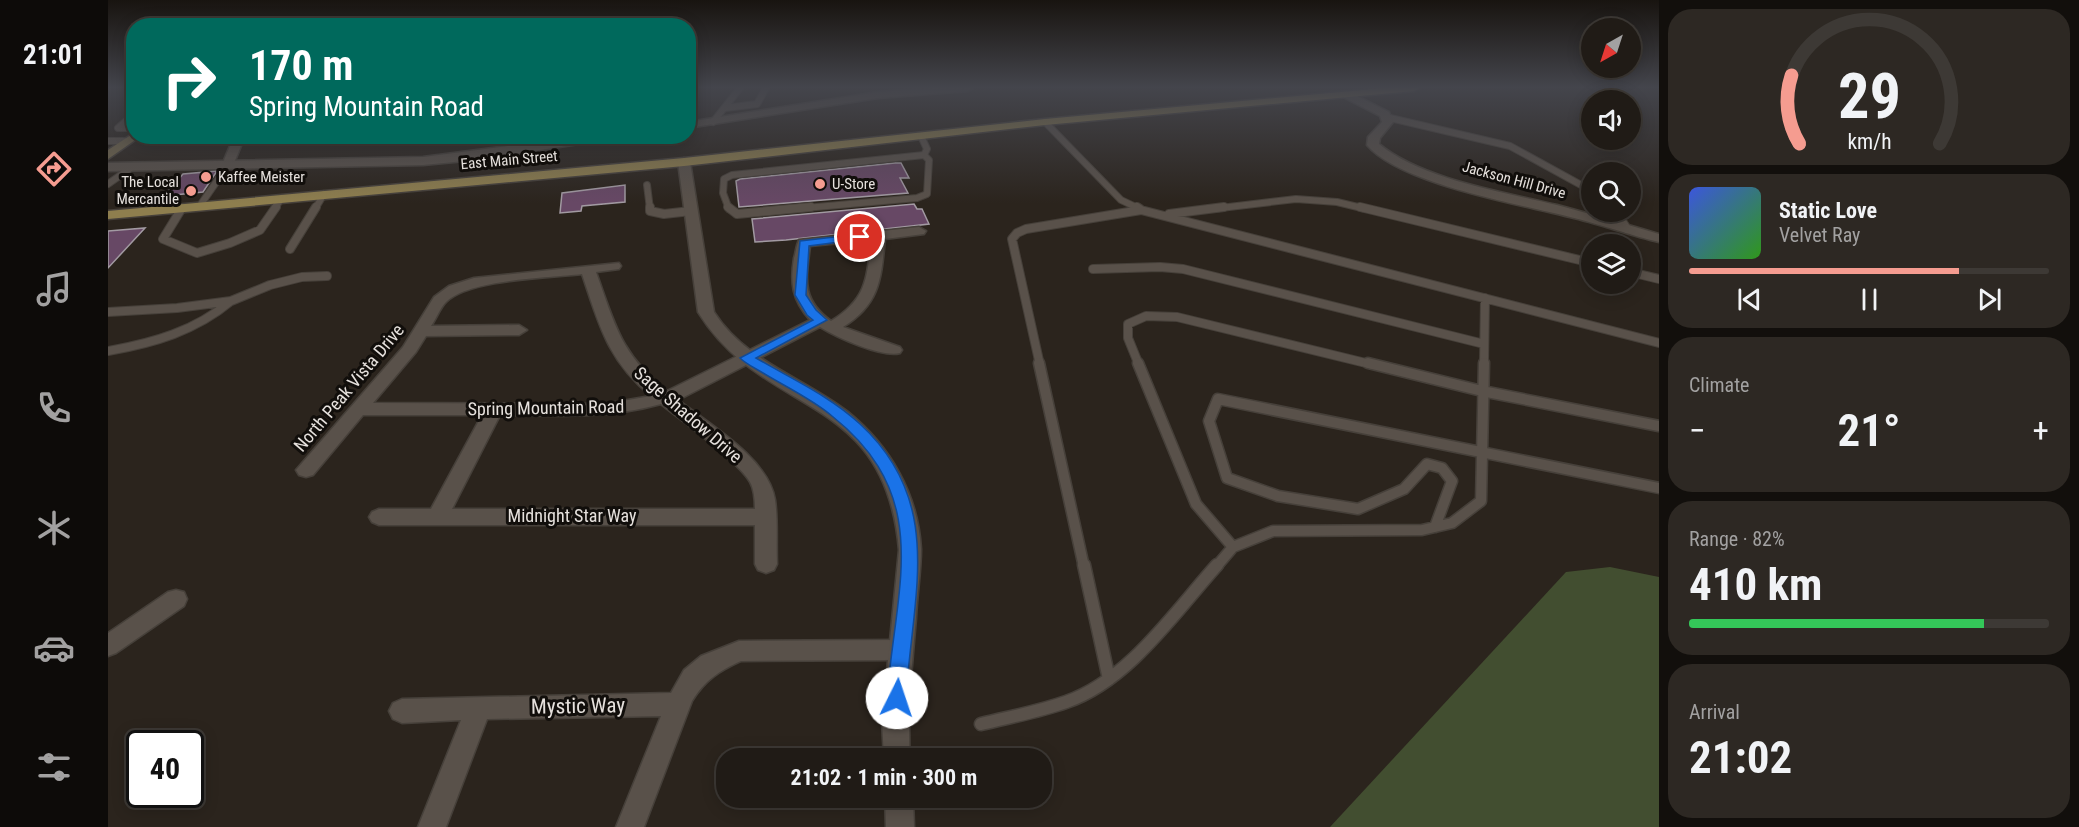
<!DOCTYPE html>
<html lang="en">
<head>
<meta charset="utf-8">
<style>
	:root { --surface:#201b16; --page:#2d2823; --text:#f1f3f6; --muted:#a2a1a1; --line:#3d3935; --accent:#f59c90 }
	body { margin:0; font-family:"Roboto Condensed",sans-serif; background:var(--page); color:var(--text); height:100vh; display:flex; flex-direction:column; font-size:22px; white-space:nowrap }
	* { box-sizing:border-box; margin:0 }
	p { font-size:20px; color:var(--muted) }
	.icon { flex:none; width:33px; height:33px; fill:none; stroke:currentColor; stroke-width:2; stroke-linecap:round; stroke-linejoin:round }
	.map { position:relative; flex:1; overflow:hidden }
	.details { display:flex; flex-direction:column; gap:9px; padding:9px; background:#120f0c; width:420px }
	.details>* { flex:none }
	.guide { position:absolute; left:18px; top:18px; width:570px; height:126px; border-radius:24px; box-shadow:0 3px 15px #0003,0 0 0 2px var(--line); background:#00695c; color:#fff; overflow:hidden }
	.needle { width:39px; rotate:219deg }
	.fabs { position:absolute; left:1473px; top:18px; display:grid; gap:12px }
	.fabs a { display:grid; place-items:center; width:60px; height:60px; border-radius:50%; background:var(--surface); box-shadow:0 3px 15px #0003,0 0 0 2px var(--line); font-size:30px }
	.speed { position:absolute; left:18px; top:730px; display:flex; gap:12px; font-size:30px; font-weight:700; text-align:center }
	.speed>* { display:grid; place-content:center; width:78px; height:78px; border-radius:50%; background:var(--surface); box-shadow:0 3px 15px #0003,0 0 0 2px var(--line); line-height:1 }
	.speed .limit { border:3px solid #111; border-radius:9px; background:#fff; color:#111 }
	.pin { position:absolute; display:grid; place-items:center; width:51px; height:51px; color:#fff; margin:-26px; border:3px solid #fff; border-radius:50%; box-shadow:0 2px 6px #0007 }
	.me { position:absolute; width:66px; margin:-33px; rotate:4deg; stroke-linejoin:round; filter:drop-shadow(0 0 4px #0008) }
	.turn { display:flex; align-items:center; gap:21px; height:126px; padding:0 24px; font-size:27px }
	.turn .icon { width:78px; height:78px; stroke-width:2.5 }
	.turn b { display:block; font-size:42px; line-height:51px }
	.big { font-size:45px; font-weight:700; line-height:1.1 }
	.details .widget { flex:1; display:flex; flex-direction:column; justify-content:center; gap:9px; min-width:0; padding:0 21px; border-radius:24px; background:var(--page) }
	.details .dial { align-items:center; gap:0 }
	.dial svg { height:156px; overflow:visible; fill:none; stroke:var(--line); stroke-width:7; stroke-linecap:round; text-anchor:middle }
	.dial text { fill:var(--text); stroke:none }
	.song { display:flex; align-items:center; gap:18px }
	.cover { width:72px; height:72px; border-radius:9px; background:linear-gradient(135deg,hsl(230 70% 55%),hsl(110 70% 35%)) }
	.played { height:6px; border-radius:3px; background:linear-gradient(90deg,var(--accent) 75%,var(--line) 75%) }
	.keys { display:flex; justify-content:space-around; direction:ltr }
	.heat { display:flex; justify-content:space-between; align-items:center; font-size:33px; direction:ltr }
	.charge { height:9px; border-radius:4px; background:linear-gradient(90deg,#34c759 82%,var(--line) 0) }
	.trip { position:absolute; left:608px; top:748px; width:336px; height:60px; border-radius:24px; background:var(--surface); box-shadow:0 3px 15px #0003,0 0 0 2px var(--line); font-weight:700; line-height:60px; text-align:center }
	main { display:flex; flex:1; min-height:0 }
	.tab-bar { display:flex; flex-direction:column; width:108px; justify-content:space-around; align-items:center; background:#0d0b09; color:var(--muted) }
	.tab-bar .icon { width:42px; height:42px }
	.tab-bar .selected { color:var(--accent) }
	.tab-bar b { font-size:27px; color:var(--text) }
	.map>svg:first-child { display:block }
	.green { fill:#424e30 }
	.building { fill:#674865; stroke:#a29aa2; stroke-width:1.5 }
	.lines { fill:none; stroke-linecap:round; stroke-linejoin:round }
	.service-far3-casing { stroke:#46403a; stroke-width:8 }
	.service-far2-casing { stroke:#46403a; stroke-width:10 }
	.service-far1-casing { stroke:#46403a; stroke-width:13 }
	.service-casing { stroke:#46403a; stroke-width:15 }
	.minor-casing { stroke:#46403a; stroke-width:3 }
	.tertiary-casing { stroke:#46403a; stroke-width:3 }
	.secondary-casing { stroke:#46403a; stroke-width:3 }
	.primary-casing { stroke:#46403a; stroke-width:3 }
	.service-far3 { stroke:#59514a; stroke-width:6 }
	.service-far2 { stroke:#59514a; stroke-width:8 }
	.service-far1 { stroke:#59514a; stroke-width:10 }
	.service { stroke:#59514a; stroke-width:12 }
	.minor { fill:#59514a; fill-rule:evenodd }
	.tertiary { fill:#59514a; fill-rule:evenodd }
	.secondary { fill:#74684c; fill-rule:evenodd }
	.primary { fill:#8e7e4e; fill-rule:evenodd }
	.route { fill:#1a73e8; stroke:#114b97; stroke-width:1.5 }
	.poi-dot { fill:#f59c90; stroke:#110e0b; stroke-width:2 }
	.labels { text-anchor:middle; stroke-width:6; stroke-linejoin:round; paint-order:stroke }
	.far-street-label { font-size:15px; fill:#e6e1dd; stroke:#110e0b }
	.far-poi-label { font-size:15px; fill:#e6e1dd; stroke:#110e0b; text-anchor:start }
	.street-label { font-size:18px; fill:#e6e1dd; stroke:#110e0b }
	.near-street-label { font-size:21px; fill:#e6e1dd; stroke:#110e0b }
</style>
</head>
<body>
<main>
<nav class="tab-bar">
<b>21:01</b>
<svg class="icon selected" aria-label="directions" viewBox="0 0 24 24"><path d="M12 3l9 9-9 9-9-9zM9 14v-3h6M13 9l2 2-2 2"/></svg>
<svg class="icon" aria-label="music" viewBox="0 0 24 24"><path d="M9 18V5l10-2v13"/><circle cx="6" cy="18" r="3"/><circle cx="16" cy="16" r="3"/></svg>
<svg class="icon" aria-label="phone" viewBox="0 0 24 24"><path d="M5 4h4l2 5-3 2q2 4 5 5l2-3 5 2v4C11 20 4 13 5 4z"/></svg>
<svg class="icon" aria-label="climate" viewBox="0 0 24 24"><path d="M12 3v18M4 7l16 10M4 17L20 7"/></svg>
<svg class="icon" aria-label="car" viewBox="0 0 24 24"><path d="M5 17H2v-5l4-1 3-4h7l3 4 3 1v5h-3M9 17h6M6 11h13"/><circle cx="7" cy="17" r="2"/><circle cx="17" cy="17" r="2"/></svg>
<svg class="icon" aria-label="filters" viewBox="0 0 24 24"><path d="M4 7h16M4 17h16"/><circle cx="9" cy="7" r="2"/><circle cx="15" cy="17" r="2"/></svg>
</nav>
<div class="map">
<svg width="1551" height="827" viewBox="0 0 1551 827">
	<rect width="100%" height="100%" fill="#2b241d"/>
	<path class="green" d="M1502 567 1551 577V827H1222L1458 572Z"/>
	<path class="building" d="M787 163H793L801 178H792L800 193 631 207 628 181 632 179Z
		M109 171 95 192 56 196 75 174Z
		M517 185V202L474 206 473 211 452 213 454 193Z
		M806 204 809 209H814L821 224 678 240 647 242 644 219Z
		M37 228 0 268V231Z"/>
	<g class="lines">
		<defs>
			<path id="service-far3" d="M617 108 649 104 658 88
				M26 114 10 128H26
				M1278 117 1402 146 1484 191
				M605 122 632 88
				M937 122 1013 200 1032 209
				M813 136 819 149 816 155
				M0 141H20
				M0 184 24 167
				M539 185 542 209
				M91 207 120 165
				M166 209 174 198
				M207 209 216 194
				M621 209 615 193 616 179 624 175 816 155
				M686 209 809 198 819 194 821 160 816 155
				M1104 209 1188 199 1229 202 1258 209"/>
			<path id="service-far2" d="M542 207V211L556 214 583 211
				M620 207 629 214 703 207
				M1029 207 1032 209
				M1252 207 1484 263
				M74 208 55 239 89 253 122 243 152 230 168 207
				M1508 212 1519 229
				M1061 214 1116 207
				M182 249 208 207
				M985 269 1052 267 1075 269 1376 344
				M1522 272 1551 279
				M0 312 69 308 123 301 162 285 194 277 219 276
				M0 351C46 343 87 331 123 301
				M932 365 904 239 909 233 918 229 1033 210 1551 343
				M1031 365 1020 338V324L1038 316 1069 317 1266 365
				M1376 365 1377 298"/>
			<path id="service-far1" d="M931 363 976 567
				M1030 363 1088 504 1125 547
				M1260 363 1374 391 1551 426
				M1327 527 1344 481 1334 468 1319 464 1296 489 1250 509 1170 496 1119 478 1101 421 1110 399 1551 488
				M1108 567 1125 547 1165 531 1314 530 1344 523 1373 501 1376 363"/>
			<path id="service" d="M976 565 1001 679
				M873 724C901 717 930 712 958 702 1020 681 1066 613 1109 565"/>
			<path id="minor" d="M1233 92H1241L1281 112 1285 122 1272 138 1271 144C1313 179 1395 192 1449 205 1483 214 1517 224 1551 234V242C1521 235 1492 224 1462 217 1412 204 1292 184 1259 145L1260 137 1274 122 1272 116 1233 96Z
				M126 136H137L124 168H116L114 165Z
				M811 227 818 231 816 234 777 239C773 279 772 304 735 327L792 347 794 350 792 353C774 358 728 337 712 327L570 400C601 424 661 459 667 500 670 520 668 543 669 564L666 570 658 573 650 570 647 564V525H271L264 522 261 517 264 512 271 509H323L374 415H255L205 475 198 477 191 475 188 470 295 347 326 297 341 286 366 278 511 263 513 266 511 269 488 272C507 325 513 355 559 391L702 320C684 300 682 283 686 258 688 252 688 246 691 240ZM763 240C759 278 759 299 723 321 693 299 698 280 702 246ZM474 274C491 324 499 360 543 396L497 404 265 403 308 352 318 336 411 335 419 330 411 325 323 326C328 319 332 308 338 302 361 279 441 278 474 274ZM553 404C574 421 630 461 642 482 646 489 647 501 647 509H344L392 415C448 416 499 419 553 404Z
				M68 590 76 592 79 599 76 606 8 653 0 656V633L60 592Z
				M792 640 800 643 804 650 800 657 792 660 633 661C611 671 597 680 584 701L536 827H508L553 716 379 719 338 827H310L353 720 294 723 285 719 281 711 285 703 294 699 563 693 576 670 593 656 631 641Z"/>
			<path id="tertiary" d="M825 88H865L860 91 770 98 580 128V122L770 92Z
				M477 136H508L503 139 367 160 315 165 0 171V163L315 157Z
				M576 158 582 162 606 312C638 362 695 377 740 412 782 446 810 494 813 549 813 571 809 595 808 618 804 665 799 712 802 759H776L774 721 791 550C777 389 657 420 590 312L570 162Z
				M777 798H805L806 827H778Z"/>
			<path id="secondary" d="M26 133V136H31L30 138 0 159V150Z"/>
			<path id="primary" d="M1277 88H1311L1306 91 937 125 576 166 0 219V211L576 158 937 119Z"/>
		</defs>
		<use href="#service-far3" class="service-far3-casing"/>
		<use href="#service-far2" class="service-far2-casing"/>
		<use href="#service-far1" class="service-far1-casing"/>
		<use href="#service" class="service-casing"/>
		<use href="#minor" class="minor-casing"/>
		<use href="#tertiary" class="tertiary-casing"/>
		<use href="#secondary" class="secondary-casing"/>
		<use href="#primary" class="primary-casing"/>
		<use href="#service-far3" class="service-far3"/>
		<use href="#service-far2" class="service-far2"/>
		<use href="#service-far1" class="service-far1"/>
		<use href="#service" class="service"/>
		<use href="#minor" class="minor"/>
		<use href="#tertiary" class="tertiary"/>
		<use href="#secondary" class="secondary"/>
		<use href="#primary" class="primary"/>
	</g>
	<linearGradient id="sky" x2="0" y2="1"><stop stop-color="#181410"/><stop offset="0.43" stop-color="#44454c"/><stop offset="1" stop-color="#44454c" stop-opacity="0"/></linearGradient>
	<rect width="1551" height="203" fill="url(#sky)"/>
	<path class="route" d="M752 234 755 235V239L701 246 698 295 708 310 719 320 648 358C682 378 722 396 752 424 838 503 804 596 798 698L795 704 789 706 782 704 779 698C787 587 827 498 724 416 704 399 678 387 655 373 647 368 638 364 632 358L705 320 699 315 687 295 692 241Z"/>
	<g class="poi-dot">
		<circle cx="98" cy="177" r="6"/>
		<circle cx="712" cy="184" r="6"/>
		<circle cx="83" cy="191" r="6"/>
	</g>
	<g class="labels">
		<g class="far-street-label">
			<text transform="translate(401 160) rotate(-5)" y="5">East Main Street</text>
			<text transform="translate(1406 180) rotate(15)" y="5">Jackson Hill Drive</text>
		</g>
		<g class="far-poi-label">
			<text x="110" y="182">Kaffee Meister</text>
			<text x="71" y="187" text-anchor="end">The Local<tspan x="71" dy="17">Mercantile</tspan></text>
			<text x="724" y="189">U-Store</text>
		</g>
		<g class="street-label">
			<text transform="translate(241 388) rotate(-50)" y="6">North Peak Vista Drive</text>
			<text transform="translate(438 408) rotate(-1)" y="6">Spring Mountain Road</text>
			<text transform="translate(580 415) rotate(41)" y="6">Sage Shadow Drive</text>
			<text x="464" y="522">Midnight Star Way</text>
		</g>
		<g class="near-street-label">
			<text transform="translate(470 706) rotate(-1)" y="7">Mystic Way</text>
		</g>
	</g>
</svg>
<div class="fabs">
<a><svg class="needle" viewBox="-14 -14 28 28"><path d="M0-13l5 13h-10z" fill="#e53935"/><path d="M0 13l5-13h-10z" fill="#a2a1a1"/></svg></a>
<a><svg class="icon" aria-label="sound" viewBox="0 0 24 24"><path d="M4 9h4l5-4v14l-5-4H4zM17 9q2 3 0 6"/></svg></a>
<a><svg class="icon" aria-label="search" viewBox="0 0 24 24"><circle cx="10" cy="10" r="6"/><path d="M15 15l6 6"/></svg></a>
<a><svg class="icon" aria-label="layers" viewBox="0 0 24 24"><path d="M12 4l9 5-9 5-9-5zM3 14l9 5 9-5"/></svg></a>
</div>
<div class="speed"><div class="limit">40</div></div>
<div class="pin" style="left:752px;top:237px;background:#d93025"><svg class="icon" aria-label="arrive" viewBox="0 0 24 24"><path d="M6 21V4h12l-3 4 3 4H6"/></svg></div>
<svg class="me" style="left:789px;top:698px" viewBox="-20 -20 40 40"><circle r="19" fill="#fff"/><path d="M0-13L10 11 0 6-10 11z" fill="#1a73e8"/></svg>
<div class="trip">21:02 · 1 min · 300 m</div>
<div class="guide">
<div class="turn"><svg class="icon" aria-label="right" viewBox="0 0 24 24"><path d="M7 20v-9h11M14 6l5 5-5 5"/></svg><div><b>170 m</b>Spring Mountain Road</div></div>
</div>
</div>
<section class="details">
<div class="widget dial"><svg viewBox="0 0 100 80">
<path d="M14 69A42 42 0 1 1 86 69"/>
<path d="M14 69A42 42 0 0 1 10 34" stroke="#f59c90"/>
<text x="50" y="56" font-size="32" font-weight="700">29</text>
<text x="50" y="72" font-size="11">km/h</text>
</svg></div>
<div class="widget">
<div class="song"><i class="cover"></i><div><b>Static Love</b><p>Velvet Ray</p></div></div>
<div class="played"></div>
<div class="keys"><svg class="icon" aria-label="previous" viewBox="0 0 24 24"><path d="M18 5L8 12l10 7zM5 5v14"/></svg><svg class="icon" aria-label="pause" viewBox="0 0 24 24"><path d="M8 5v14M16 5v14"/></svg><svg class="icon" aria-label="next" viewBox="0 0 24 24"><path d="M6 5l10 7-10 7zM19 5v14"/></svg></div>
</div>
<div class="widget"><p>Climate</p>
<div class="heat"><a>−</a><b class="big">21°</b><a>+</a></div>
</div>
<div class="widget"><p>Range · 82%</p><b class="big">410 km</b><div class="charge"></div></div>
<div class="widget"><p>Arrival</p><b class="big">21:02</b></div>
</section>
</main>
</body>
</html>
